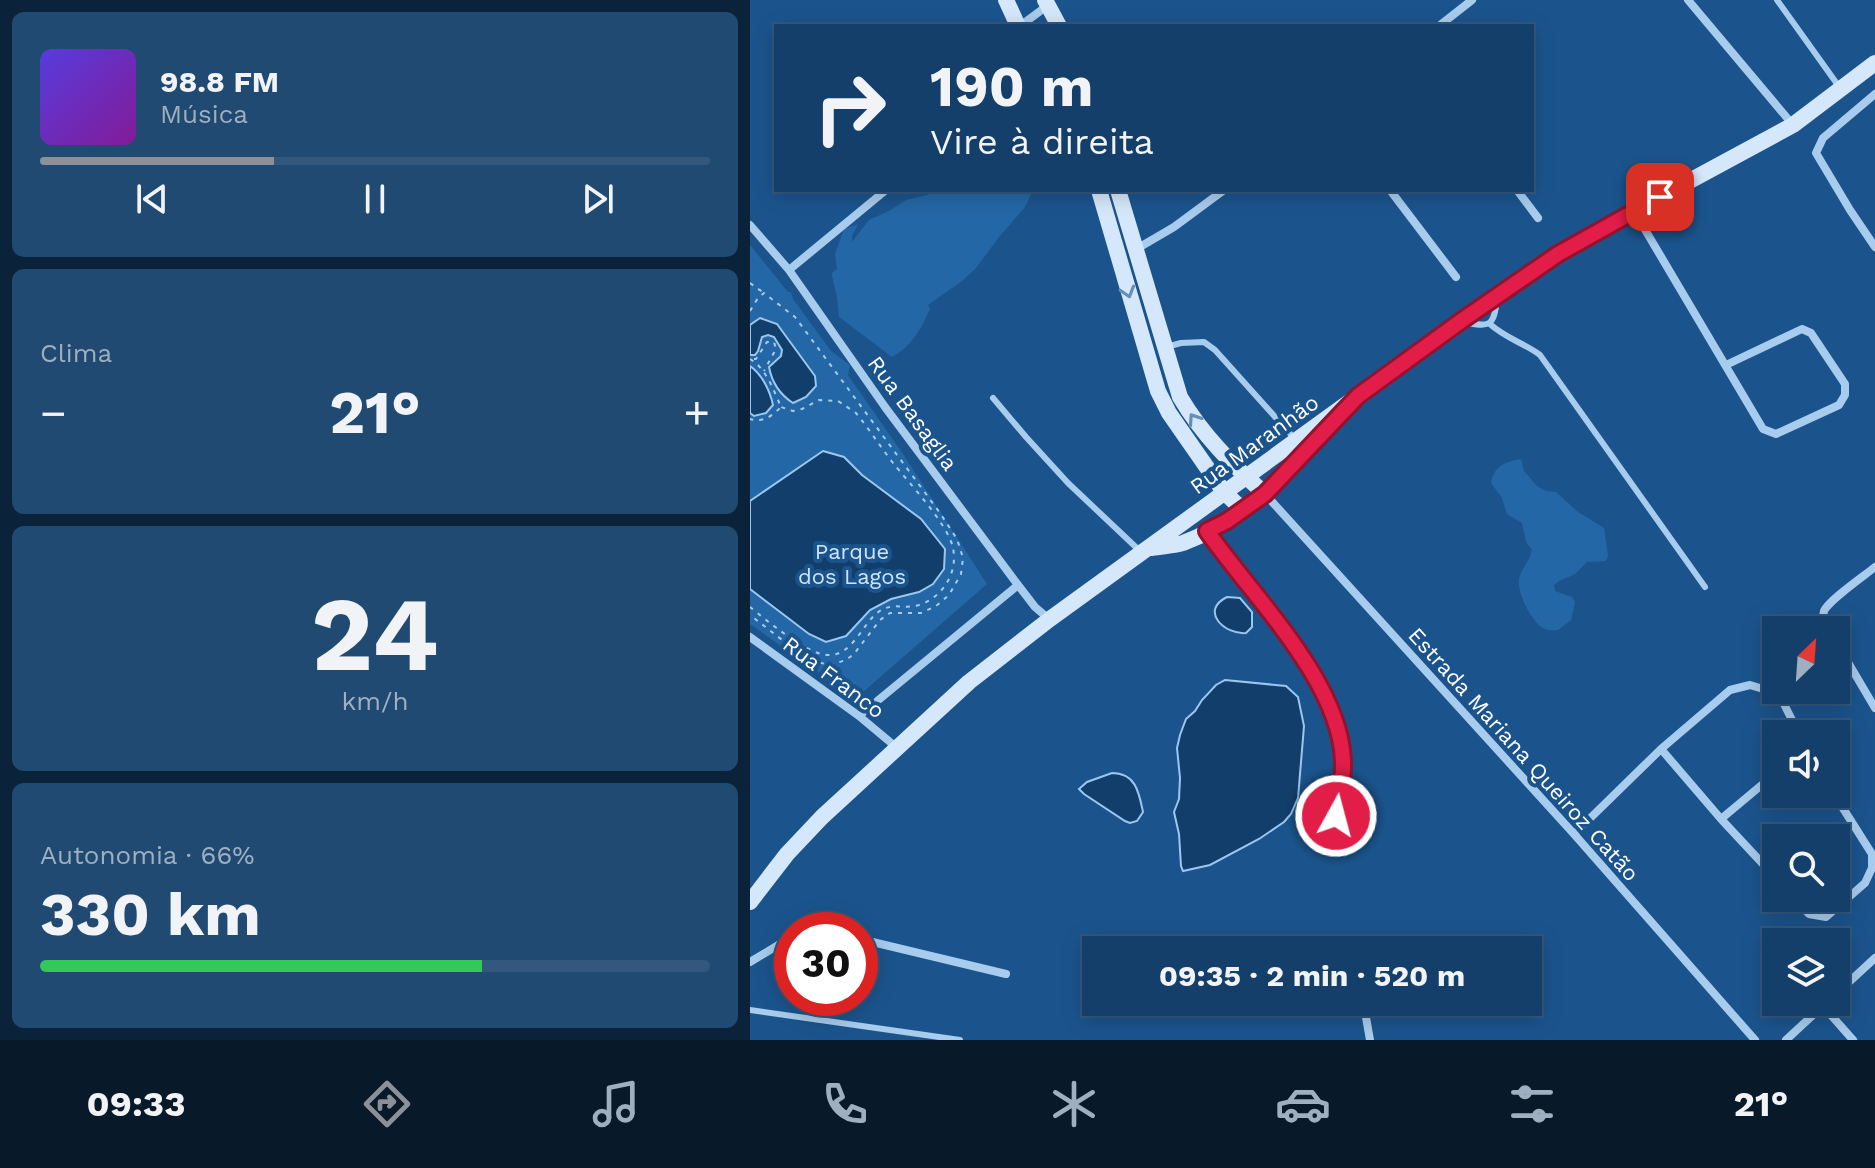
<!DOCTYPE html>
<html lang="pt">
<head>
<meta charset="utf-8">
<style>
	:root { --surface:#143f6a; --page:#214a72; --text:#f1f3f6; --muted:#9dafc1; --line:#33587e; --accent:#8c9099 }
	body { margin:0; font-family:"Work Sans",sans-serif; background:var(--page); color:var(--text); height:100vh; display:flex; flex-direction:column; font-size:30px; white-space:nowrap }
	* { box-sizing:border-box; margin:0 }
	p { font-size:26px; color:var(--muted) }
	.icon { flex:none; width:44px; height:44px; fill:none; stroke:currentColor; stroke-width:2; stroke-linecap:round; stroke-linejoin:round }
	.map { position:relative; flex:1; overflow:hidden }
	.sheet { display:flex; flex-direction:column; gap:12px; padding:12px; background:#0b233a; width:750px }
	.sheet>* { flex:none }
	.hud { position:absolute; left:24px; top:24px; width:760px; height:168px; border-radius:0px; box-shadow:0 4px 20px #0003,0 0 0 2px var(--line); background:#143f6a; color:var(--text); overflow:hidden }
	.needle { width:52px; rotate:25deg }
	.controls { position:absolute; left:1012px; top:616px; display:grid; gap:16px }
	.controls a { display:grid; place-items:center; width:88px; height:88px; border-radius:0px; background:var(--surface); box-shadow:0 4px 20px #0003,0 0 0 2px var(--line); font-size:40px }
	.speed { position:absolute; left:24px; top:912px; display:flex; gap:16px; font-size:40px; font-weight:700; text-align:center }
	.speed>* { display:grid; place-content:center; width:104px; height:104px; border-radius:50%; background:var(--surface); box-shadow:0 4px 20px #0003,0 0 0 2px var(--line); line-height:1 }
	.speed .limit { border:12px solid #d22; background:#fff; color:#111 }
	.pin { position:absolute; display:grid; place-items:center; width:68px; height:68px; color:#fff; margin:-34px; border-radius:16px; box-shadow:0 4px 12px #0006 }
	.me { position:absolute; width:88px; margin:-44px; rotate:7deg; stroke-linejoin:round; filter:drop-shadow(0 0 6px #0008) }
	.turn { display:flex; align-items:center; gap:28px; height:168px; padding:0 24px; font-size:36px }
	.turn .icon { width:104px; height:104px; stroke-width:2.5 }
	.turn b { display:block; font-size:56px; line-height:68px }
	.big { font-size:60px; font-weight:700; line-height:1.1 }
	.sheet .widget { flex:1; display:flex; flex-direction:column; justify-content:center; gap:12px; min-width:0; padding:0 28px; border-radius:12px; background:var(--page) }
	.sheet .dial { align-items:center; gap:0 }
	.dial b { font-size:104px; line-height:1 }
	.song { display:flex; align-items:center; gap:24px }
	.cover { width:96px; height:96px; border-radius:12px; background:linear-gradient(135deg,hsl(250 70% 55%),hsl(290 70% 35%)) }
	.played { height:8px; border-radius:4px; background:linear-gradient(90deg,var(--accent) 35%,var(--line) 35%) }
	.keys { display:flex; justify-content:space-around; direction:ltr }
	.heat { display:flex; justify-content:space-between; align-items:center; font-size:44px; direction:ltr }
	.charge { height:12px; border-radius:6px; background:linear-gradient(90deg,#34c759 66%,var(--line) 0) }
	.trip { position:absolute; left:332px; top:936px; width:460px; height:80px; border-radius:0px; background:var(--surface); box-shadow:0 4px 20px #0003,0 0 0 2px var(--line); font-weight:700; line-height:80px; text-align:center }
	.menu { display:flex; height:128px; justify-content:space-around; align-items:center; background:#08192a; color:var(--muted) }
	.menu .icon { width:56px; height:56px }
	.menu .selected { color:var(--accent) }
	.menu b { font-size:36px; color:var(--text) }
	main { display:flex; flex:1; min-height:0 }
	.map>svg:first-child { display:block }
	.green { fill:#2467a6 }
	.water { fill:#123e6b; stroke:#9bc7ef; stroke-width:2 }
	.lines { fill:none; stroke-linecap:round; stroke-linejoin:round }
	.path { stroke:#a8cced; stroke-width:2; stroke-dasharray:4 6; stroke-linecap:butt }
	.lane { stroke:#a8cced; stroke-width:6 }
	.street { stroke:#a8cced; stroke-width:8 }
	.secondary { stroke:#d5e7fa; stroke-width:16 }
	.oneway { stroke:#658fb9 }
	.route-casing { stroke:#92132f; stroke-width:20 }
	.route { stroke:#e11d48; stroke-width:14 }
	.labels { text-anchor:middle; stroke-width:8; stroke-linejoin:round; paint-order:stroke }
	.street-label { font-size:22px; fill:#fff; stroke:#1b548d }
	.park-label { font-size:22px; fill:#cee4fa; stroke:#1b548d }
</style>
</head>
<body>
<main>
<section class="sheet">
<div class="widget">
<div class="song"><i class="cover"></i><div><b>98.8 FM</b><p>Música</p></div></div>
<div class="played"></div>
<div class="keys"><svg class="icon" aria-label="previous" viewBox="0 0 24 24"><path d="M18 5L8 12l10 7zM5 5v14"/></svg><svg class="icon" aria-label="pause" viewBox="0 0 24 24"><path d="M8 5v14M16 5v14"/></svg><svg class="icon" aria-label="next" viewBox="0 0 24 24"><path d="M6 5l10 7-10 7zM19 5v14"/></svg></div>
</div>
<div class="widget"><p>Clima</p>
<div class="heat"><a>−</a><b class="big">21°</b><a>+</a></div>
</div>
<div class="widget dial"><b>24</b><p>km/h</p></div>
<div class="widget"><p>Autonomia · 66%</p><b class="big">330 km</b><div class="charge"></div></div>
</section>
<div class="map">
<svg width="1125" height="1040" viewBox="0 0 1125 1040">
	<rect width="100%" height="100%" fill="#1b548d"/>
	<path class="green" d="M184 190H283L275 207 249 237 226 268 212 281 178 305 180 309C171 329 162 346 142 357L89 317 87 297 82 276V273L87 269 85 254 94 229 108 224 102 236V242L119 220 139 211 156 200 177 195Z
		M0 245 38 292H41L43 299 81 351 100 365 98 375 153 454 237 584 105 699 0 624Z
		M771 459 774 471 787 486 796 491 806 492 828 512 854 528 858 556 856 561 837 562 825 574 809 581 804 585 805 591 822 597 825 602 821 620 808 630C805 630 798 631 795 629 782 624 767 593 769 579 771 569 780 561 782 550L776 542 772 523 757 514 752 498 741 483C744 466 755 462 771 459Z"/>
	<path class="water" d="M10 318 27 324 65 376 66 386 56 397 43 403C29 394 22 383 19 367L31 356 32 350 24 337 18 335 12 337 8 351 5 355H0V325Z
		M0 366C12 374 20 391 23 405L16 413 4 416 0 413Z
		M73 451 94 457 112 475 171 519 195 549 194 569 183 584 169 592 141 599 120 610 96 636 76 642 59 634 0 589V501Z
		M477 597 490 598 502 612V627L496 633C475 635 449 611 477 597Z
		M475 680 536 686 548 697 554 726 548 798 541 814 534 822 509 839 460 865 433 871 431 866 429 834 424 812 429 799 430 778 427 748 430 735 436 719 445 711 452 700 466 685Z
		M362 773C386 773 389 793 393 812L387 821 380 823 375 821 334 794 329 789 337 782Z"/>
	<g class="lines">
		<path class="path" d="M0 283 14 293
			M0 311 8 298 14 293 45 317 190 513 207 539 213 558 211 574 199 595 186 606 171 613H140L130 620 104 654 96 660 80 665 58 660 0 615
			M0 359C16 368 24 391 31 407 22 416 13 423 0 419
			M4 359H6L17 342H24L26 349 14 371
			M0 607C16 620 58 655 78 655 102 656 112 625 127 613 142 601 153 610 169 605 193 597 208 573 203 548 198 524 159 483 143 463 130 446 119 429 106 413L88 401 69 400 52 409 43 411 31 407"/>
		<path class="lane" d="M1027 0 1090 88
			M714 322C740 328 744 326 747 299
			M740 324C755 338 774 343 790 355L955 587
			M416 347 431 343 454 342 465 350 545 439
			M243 398 276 437 318 483 390 551
			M0 1010 210 1040"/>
		<path class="street" d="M938 0 1043 125
			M270 26 297 6
			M689 26 722 0
			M1125 94 1073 138 1066 153 1100 210 1125 247
			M640 190 706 277
			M767 190 788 218
			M884 211 1013 429 1026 434 1089 405 1095 395V384L1061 333 1052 329 976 365
			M0 225 39 270 135 407 268 585 285 607 299 619
			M383 251 424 227 474 190
			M39 270 136 190
			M515 494 824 834 1005 1040
			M457 532C501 595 590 681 593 761 594 779 589 798 586 816
			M1079 630C1075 624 1072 619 1074 611 1079 600 1114 576 1125 567
			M0 637 109 716 146 747
			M1086 642 1125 708
			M109 716 268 585
			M911 749 971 819 1026 878
			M971 819 1026 773
			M824 834 911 749 980 690 1000 685 1023 692 1034 704 1049 734
			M1044 898 1059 914 1076 917 1115 883 1122 868V854L1084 794
			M110 939 256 974
			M0 962 30 944 42 941
			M1086 994 1125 958
			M614 1006 620 1040
			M1073 1006 1103 1040
			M1036 1040 1077 1002"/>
		<path class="secondary" d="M256 0 268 26
			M295 0 309 26
			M349 190 408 391 419 413 474 492 493 510
			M368 190 430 397C453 436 482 464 515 494
			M402 548C412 546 424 546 433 543 495 520 539 471 583 423
			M0 902 37 854 72 817 219 682 300 619 711 321 808 254 884 211 1043 125 1125 63"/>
	</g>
	<defs><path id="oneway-chevron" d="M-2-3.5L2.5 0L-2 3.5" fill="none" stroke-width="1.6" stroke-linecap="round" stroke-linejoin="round" transform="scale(2)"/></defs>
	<g class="oneway">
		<use href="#oneway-chevron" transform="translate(378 292) rotate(73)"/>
		<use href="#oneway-chevron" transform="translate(444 419) rotate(-124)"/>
	</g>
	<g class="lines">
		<defs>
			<path id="route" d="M586 816C589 798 594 779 593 761 590 680 501 595 457 531L477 521 515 494 608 396 711 321 808 254 910 197"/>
		</defs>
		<use href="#route" class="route-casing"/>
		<use href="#route" class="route"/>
	</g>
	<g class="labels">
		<g class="street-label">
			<text transform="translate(163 413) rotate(54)" y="8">Rua Basaglia</text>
			<text transform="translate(504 444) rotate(-36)" y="8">Rua Maranhão</text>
			<text transform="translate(84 677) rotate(37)" y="8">Rua Franco</text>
			<text transform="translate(774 754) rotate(48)" y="8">Estrada Mariana Queiroz Catão</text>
		</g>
		<g class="park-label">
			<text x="102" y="559">Parque<tspan x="102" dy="25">dos Lagos</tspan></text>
		</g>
	</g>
</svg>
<div class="controls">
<a><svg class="needle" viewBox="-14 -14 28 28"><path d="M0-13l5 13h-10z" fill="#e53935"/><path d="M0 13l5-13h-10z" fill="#9dafc1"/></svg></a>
<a><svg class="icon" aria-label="sound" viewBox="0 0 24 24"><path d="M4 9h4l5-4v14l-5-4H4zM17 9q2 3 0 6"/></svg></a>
<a><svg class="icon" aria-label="search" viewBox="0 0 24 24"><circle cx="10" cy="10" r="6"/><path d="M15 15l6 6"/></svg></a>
<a><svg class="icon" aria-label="layers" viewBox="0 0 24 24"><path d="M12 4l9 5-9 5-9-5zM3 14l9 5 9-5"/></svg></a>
</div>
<div class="speed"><div class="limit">30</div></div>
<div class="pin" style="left:910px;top:197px;background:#d93025"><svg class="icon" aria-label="arrive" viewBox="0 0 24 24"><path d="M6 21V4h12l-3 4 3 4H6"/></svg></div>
<svg class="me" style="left:586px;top:816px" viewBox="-20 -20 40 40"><circle r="17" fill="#e11d48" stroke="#fff" stroke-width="3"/><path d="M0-11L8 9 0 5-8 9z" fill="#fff"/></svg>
<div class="trip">09:35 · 2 min · 520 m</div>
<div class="hud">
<div class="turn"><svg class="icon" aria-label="right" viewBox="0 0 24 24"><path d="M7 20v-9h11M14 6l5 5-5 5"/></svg><div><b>190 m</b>Vire à direita</div></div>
</div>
</div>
</main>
<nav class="menu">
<b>09:33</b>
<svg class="icon selected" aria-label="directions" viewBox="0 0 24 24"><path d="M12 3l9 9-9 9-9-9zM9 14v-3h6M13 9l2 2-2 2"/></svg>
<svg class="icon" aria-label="music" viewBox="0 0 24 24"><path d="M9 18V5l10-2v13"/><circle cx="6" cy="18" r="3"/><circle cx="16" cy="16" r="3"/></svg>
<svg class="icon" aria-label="phone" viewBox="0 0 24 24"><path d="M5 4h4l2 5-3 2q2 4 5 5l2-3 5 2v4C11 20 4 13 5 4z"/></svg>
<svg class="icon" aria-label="climate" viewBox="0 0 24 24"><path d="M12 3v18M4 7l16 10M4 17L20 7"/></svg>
<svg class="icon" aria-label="car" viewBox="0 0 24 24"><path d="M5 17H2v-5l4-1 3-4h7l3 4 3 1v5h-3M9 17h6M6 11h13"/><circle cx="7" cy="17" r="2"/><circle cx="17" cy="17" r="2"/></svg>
<svg class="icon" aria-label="filters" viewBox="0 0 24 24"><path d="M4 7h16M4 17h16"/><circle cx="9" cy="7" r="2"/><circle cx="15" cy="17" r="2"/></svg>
<b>21°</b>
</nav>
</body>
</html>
